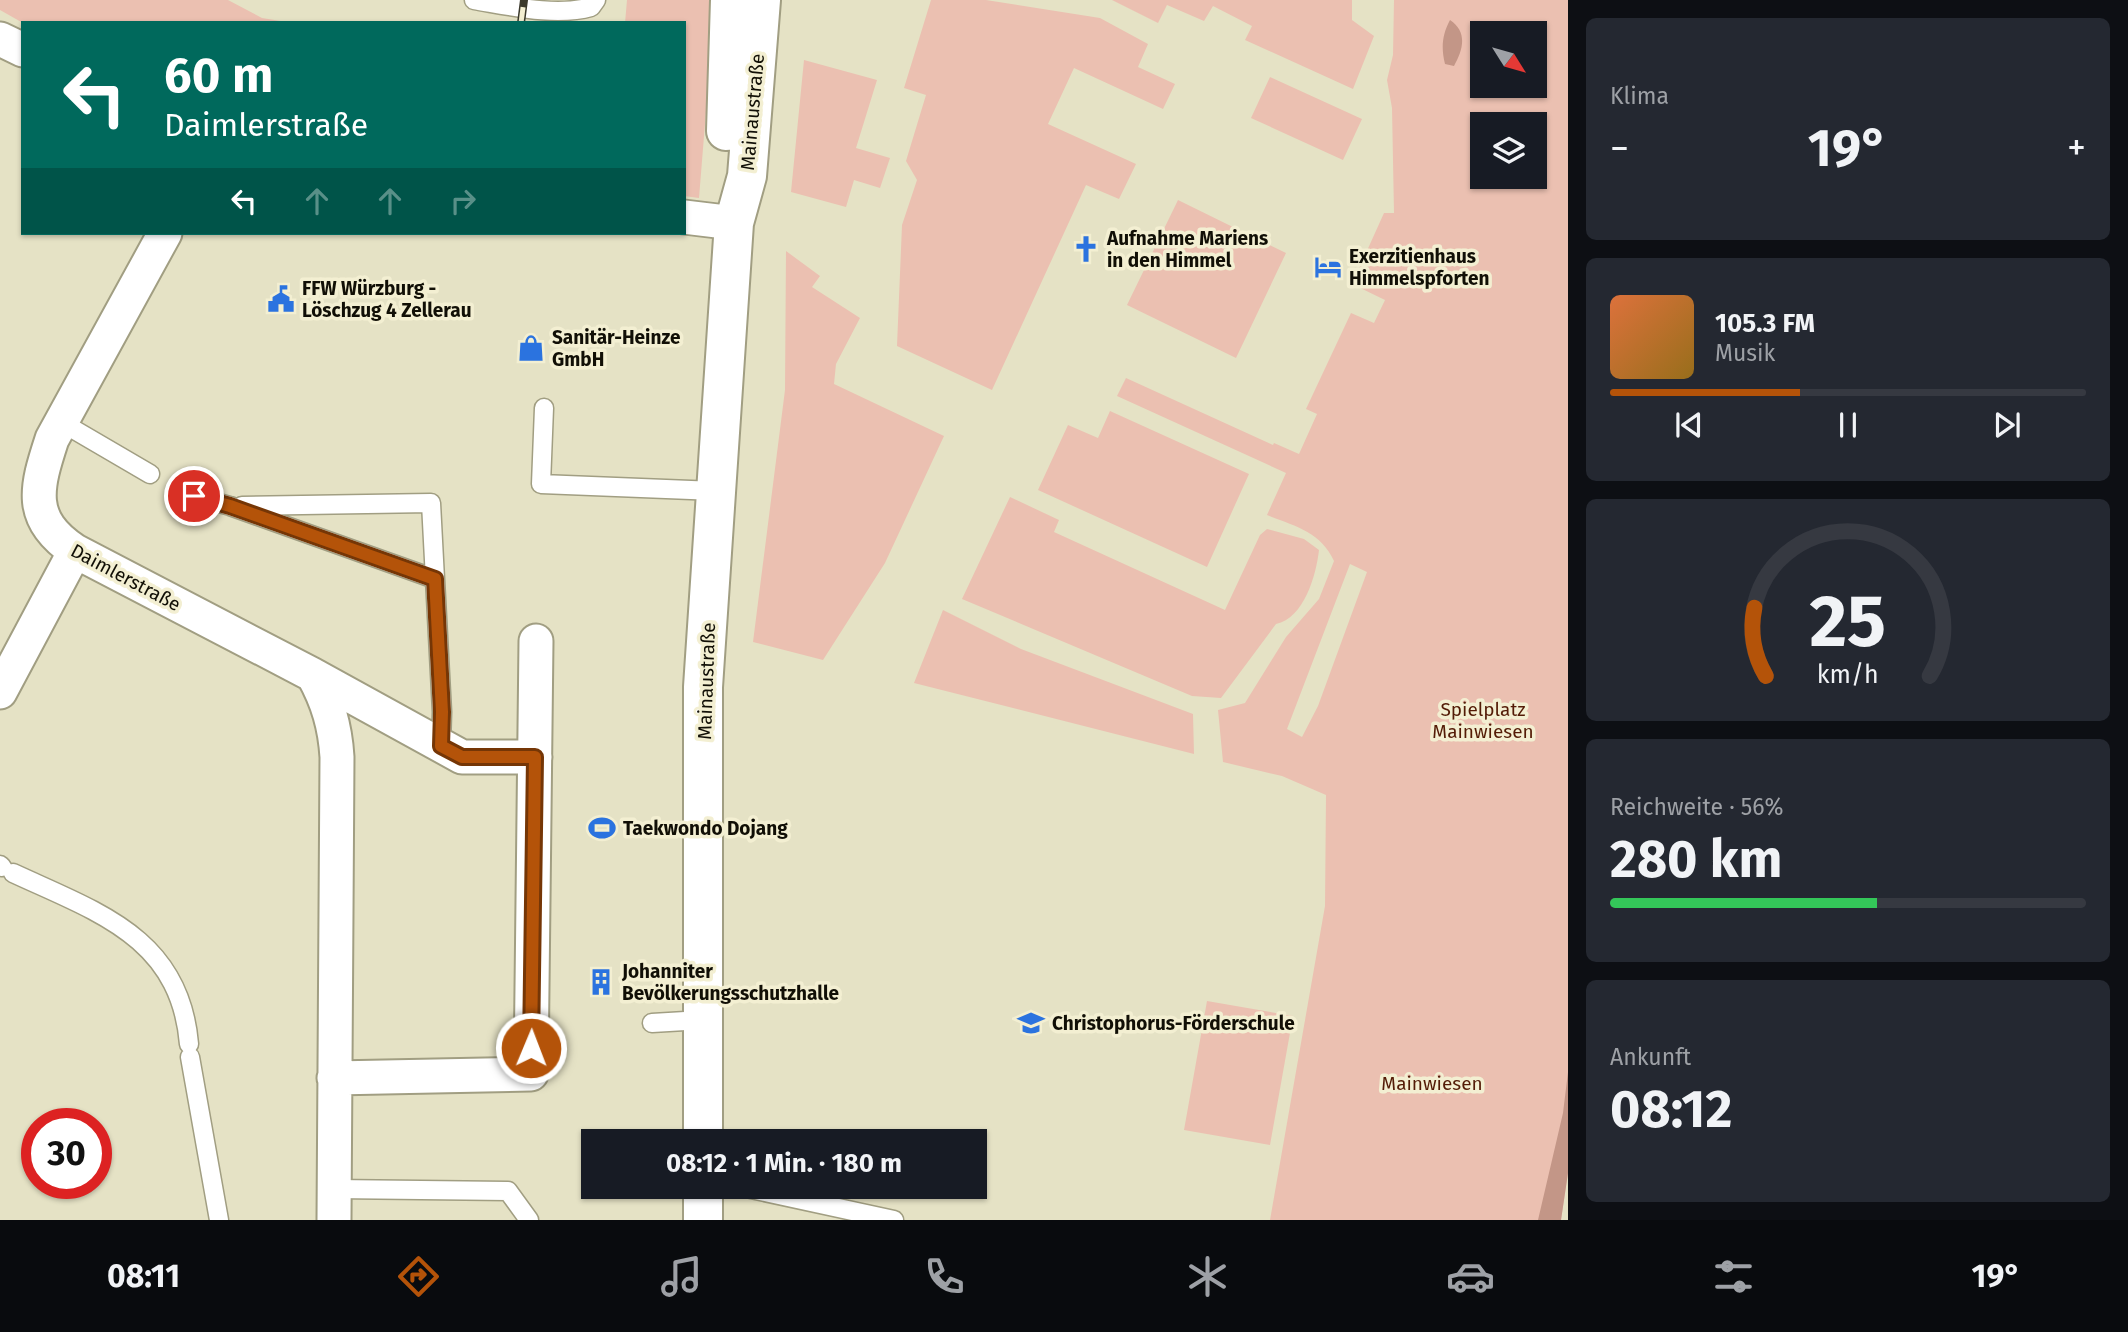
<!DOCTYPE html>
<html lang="de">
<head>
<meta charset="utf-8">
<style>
	:root { --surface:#171b24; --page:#242831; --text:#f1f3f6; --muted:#9ea1a6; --line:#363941; --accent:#b45309 }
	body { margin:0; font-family:"Fira Sans",sans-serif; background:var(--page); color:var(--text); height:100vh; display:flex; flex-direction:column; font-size:26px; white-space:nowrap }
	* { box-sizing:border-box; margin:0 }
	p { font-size:23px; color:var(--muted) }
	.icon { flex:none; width:38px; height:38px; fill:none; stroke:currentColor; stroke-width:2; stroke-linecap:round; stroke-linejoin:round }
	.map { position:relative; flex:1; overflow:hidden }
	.details { display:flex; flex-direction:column; gap:18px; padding:18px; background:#0d0f14; width:560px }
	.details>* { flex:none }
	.guide { position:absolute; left:21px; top:21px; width:665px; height:214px; border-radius:0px; box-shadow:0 2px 5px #0004; background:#00695c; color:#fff; overflow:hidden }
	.needle { width:46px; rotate:127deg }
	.controls { position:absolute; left:1470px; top:21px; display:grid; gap:14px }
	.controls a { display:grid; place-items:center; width:77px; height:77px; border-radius:0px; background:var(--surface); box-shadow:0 2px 5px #0004; font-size:35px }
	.speed { position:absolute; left:21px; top:1108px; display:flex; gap:14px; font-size:35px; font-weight:700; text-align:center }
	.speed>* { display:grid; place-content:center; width:91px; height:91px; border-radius:50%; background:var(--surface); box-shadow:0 2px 5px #0004; line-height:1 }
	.speed .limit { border:10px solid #d22; background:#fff; color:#111 }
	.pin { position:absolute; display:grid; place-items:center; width:60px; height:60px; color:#fff; margin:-30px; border:4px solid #fff; border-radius:50%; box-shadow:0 2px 7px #0007 }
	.me { position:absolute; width:77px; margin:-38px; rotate:1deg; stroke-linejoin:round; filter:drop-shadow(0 0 5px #0008) }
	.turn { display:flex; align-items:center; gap:24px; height:147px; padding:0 28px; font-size:32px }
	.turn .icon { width:91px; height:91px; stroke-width:2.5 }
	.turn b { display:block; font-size:49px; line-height:60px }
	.lanes { display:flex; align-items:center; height:66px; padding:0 28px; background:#0003; justify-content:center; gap:35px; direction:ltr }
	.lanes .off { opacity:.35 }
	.big { font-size:52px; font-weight:700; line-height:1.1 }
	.details .widget { flex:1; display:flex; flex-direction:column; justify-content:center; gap:10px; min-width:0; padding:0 24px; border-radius:10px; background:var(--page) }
	.details .dial { align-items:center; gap:0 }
	.dial svg { height:182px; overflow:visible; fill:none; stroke:var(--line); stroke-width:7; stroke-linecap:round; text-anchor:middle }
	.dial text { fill:var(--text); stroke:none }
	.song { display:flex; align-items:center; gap:21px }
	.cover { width:84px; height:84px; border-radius:10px; background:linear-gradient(135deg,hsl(20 70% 55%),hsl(40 70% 35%)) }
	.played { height:7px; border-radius:4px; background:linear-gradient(90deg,var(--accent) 40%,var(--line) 40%) }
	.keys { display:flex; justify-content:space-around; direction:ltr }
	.heat { display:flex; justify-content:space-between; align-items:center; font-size:38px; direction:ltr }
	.charge { height:10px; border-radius:5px; background:linear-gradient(90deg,#34c759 56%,var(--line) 0) }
	.trip { position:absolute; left:581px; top:1129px; width:406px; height:70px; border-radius:0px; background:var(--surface); box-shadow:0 2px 5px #0004; font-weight:700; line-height:70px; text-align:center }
	.dock { display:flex; height:112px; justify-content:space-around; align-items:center; background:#090b0e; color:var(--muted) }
	.dock .icon { width:49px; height:49px }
	.dock .active { color:var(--accent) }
	.dock b { font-size:32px; color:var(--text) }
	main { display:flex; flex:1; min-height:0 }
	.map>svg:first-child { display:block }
	.green { fill:#ebc0b1; fill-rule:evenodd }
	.forest { fill:#c39687 }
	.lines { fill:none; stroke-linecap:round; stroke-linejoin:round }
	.lane-casing { stroke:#a19e82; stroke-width:21 }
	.street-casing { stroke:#a19e82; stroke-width:37 }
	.secondary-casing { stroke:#a19e82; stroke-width:42 }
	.lane { stroke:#fff; stroke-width:18 }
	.street { stroke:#fff; stroke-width:33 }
	.secondary { stroke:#fff; stroke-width:38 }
	.rail-casing { stroke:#3b392c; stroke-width:8 }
	.rail { stroke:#f3efd2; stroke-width:5; stroke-dasharray:16; stroke-linecap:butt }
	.route-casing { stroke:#753606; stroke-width:18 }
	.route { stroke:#b45309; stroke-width:12 }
	.labels { text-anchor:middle; stroke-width:7; stroke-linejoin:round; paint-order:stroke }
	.street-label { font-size:19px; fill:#110f06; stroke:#f3efd2 }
	.poi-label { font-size:19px; font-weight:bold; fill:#110f06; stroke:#f3efd2; text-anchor:start }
	.park-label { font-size:19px; fill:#531b06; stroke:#f3efd2 }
</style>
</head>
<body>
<main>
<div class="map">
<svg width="1568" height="1220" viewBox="0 0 1568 1220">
	<rect width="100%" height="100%" fill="#e5e2c5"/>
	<path class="green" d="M0 0H228L262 18 293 23H23L0 10Z
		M627 0H715L699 198 684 196V23H625Z
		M931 0H986L1100 18 1148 44 1138 67 1175 84 1163 109 1074 68 1048 124 1136 164 1119 199 1086 185 992 390 897 346 902 225 917 180 906 161 926 95 904 88Z
		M1112 0H1352V20L1374 36 1353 89 1245 40 1252 26 1213 6 1204 21 1167 5 1158 23Z
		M1394 0H1568V1173L1561 1220H1270L1325 906 1326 795 1282 776 1223 762 1218 710 1245 703 1286 637 1319 599 1334 561C1321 532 1295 526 1267 515L1286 473 1117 396 1126 378 1273 445 1274 443 1299 454 1317 414 1306 409 1351 313 1374 323 1385 300 1352 284 1384 213H1394L1392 108 1387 80 1393 55ZM1482 33H1535V86H1482ZM1482 124H1535V177H1482ZM1350 564 1367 572 1318 706 1302 737 1287 729Z
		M804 60 877 80 856 148 890 158 880 188 854 180 846 207 791 192Z
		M1270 77 1362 119 1343 160 1251 118Z
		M1178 200 1286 253 1236 358 1127 305Z
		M786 251 820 276 812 287 860 318 836 364 834 384 944 436 885 563 823 660 753 642 785 390Z
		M1110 411 1249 474 1207 567 1038 490 1068 425 1098 438Z
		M1010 497 1059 520 1054 532 1225 610 1260 535 1267 529 1304 539 1319 550C1316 576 1304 618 1276 624L1221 698 1192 696 962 599Z
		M943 610 1021 649 1193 714 1194 754 914 683Z
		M1207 1001 1293 1016 1270 1145 1184 1130Z"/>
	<path class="forest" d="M1450 20C1468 32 1463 50 1454 66L1445 64C1441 48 1442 35 1450 20Z
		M1568 1072V1173L1561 1220H1538L1563 1113Z"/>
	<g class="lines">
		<defs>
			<path id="lane" d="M474 0C510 6 556 17 591 7L596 0
				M544 408 541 484 716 491
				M61 422 150 474
				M194 496 230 506 435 579 442 712 441 745
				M242 506 431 503 435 579
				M0 865 2 867
				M13 873C97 912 180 937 189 1044
				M652 1023 702 1020
				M190 1057 219 1220
				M737 1186 894 1220
				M334 1189 508 1191 529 1220"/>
			<path id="street" d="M0 39 23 50
				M684 217 734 223
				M165 233 52 439C36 488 27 519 75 551L313 675C328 702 335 726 337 757L334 1220
				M313 675 462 757H535
				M0 692 75 551
				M334 1078 531 1074 536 641"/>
			<path id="secondary" d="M726 131 730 0
				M703 1141V687L734 223 747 176 761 0
				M703 1186V1220"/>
		</defs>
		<use href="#lane" class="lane-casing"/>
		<use href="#street" class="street-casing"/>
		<use href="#secondary" class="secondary-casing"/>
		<use href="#lane" class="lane"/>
		<use href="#street" class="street"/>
		<use href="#secondary" class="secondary"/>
		<defs>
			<path id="rail" d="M521 23 524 0"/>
		</defs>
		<use href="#rail" class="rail-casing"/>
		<use href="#rail" class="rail"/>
	</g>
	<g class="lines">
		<defs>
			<path id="route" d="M194 496 230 506 435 579 442 712 441 746 462 757H535L531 1048"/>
		</defs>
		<use href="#route" class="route-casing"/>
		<use href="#route" class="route"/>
	</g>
	<defs>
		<symbol id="church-bare" viewBox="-9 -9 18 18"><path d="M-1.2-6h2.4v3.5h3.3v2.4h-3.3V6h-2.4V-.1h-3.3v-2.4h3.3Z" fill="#2b73df" stroke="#f3efd2" stroke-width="2.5" paint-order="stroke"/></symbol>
		<symbol id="hotel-bare" viewBox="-9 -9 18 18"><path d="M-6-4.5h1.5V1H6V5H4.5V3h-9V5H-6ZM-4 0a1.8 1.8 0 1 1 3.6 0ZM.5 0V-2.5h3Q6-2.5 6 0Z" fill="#2b73df" stroke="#f3efd2" stroke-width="2.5" paint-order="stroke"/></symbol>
		<symbol id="civic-bare" viewBox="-9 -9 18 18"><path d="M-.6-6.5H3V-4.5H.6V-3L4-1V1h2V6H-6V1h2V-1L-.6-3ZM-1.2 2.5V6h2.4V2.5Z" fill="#2b73df" stroke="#f3efd2" stroke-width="2.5" paint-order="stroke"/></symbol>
		<symbol id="shop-bare" viewBox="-9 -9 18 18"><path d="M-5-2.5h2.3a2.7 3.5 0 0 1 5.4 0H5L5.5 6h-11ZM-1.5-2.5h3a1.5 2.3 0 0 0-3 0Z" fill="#2b73df" stroke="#f3efd2" stroke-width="2.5" paint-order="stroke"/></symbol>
		<symbol id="stadium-bare" viewBox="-9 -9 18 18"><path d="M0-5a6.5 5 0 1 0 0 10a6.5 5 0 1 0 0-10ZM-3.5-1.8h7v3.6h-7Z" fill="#2b73df" stroke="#f3efd2" stroke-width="2.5" paint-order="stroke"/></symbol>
		<symbol id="building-bare" viewBox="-9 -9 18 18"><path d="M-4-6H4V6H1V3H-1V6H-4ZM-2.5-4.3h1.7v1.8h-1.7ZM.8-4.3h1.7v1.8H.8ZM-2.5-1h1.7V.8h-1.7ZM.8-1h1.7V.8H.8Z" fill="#2b73df" stroke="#f3efd2" stroke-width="2.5" paint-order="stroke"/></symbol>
		<symbol id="school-bare" viewBox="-9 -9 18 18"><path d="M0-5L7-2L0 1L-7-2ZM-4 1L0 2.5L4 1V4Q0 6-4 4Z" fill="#2b73df" stroke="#f3efd2" stroke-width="2.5" paint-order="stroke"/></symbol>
	</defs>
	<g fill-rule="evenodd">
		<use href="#church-bare" x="1067" y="230" width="38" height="38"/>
		<use href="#hotel-bare" x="1309" y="248" width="38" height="38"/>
		<use href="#civic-bare" x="262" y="280" width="38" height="38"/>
		<use href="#shop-bare" x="512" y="329" width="38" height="38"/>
		<use href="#stadium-bare" x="583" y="809" width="38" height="38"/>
		<use href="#building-bare" x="582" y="963" width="38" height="38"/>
		<use href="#school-bare" x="1012" y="1004" width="38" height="38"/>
	</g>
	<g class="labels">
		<g class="street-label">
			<text transform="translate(752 112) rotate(-85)" y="7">Mainaustraße</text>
			<text transform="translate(126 577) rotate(28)" y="7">Daimlerstraße</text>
			<text transform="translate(706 681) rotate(-88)" y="7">Mainaustraße</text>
		</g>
		<g class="poi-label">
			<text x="1107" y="245">Aufnahme Mariens<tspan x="1107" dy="22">in den Himmel</tspan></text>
			<text x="1349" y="263">Exerzitienhaus<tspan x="1349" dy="22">Himmelspforten</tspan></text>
			<text x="302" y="295">FFW Würzburg -<tspan x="302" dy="22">Löschzug 4 Zellerau</tspan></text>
			<text x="552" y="344">Sanitär-Heinze<tspan x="552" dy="22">GmbH</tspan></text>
			<text x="623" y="835">Taekwondo Dojang</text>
			<text x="622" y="978">Johanniter<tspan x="622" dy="22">Bevölkerungsschutzhalle</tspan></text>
			<text x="1052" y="1030">Christophorus-Förderschule</text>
		</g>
		<g class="park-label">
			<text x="1483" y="716">Spielplatz<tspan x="1483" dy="22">Mainwiesen</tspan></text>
			<text x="1432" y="1090">Mainwiesen</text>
		</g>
	</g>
</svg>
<div class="controls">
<a><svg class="needle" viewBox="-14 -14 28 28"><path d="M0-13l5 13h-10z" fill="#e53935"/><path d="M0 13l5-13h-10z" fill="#9ea1a6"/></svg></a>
<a><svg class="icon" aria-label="layers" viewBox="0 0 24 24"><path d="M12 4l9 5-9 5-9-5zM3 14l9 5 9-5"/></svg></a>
</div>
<div class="speed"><div class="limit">30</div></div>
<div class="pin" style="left:194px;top:496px;background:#d93025"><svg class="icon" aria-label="arrive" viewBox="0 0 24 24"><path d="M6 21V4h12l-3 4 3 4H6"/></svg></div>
<svg class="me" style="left:531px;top:1048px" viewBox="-20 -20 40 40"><circle r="17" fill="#b45309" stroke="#fff" stroke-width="3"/><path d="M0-11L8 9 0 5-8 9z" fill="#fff"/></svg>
<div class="trip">08:12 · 1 Min. · 180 m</div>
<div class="guide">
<div class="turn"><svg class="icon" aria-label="left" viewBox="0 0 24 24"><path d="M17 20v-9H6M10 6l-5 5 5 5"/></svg><div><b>60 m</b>Daimlerstraße</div></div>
<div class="lanes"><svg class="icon" aria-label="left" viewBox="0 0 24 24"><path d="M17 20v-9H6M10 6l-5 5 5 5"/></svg><svg class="icon off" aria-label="ahead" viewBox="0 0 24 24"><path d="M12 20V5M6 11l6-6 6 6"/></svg><svg class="icon off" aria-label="ahead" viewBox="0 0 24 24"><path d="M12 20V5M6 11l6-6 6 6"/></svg><svg class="icon off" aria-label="right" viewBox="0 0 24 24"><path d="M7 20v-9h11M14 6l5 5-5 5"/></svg></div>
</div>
</div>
<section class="details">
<div class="widget"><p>Klima</p>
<div class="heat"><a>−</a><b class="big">19°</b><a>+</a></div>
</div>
<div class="widget">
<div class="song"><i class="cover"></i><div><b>105.3 FM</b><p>Musik</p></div></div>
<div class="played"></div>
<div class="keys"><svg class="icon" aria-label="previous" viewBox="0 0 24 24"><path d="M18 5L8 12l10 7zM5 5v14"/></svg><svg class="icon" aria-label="pause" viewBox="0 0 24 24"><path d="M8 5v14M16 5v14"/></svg><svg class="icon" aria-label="next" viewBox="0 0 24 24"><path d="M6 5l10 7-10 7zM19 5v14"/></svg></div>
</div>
<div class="widget dial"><svg viewBox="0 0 100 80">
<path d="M14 69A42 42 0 1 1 86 69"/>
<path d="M14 69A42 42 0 0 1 9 39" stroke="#b45309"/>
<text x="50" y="56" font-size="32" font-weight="700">25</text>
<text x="50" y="72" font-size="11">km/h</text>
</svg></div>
<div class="widget"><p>Reichweite · 56%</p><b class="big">280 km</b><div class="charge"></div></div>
<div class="widget"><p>Ankunft</p><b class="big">08:12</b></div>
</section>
</main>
<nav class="dock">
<b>08:11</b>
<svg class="icon active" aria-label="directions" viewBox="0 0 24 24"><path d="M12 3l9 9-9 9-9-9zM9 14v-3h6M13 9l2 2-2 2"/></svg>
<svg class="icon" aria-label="music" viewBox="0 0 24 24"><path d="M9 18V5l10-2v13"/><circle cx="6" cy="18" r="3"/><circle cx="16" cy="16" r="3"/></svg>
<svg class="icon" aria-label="phone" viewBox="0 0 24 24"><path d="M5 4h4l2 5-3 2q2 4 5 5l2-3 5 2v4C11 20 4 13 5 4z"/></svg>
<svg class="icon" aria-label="climate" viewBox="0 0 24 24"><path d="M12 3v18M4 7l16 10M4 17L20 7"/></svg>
<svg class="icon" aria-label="car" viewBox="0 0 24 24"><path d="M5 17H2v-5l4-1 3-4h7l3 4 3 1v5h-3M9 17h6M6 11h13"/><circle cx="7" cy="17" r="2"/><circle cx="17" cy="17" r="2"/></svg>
<svg class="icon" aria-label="filters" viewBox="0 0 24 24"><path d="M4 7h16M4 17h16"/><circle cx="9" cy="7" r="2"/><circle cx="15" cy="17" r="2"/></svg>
<b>19°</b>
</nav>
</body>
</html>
